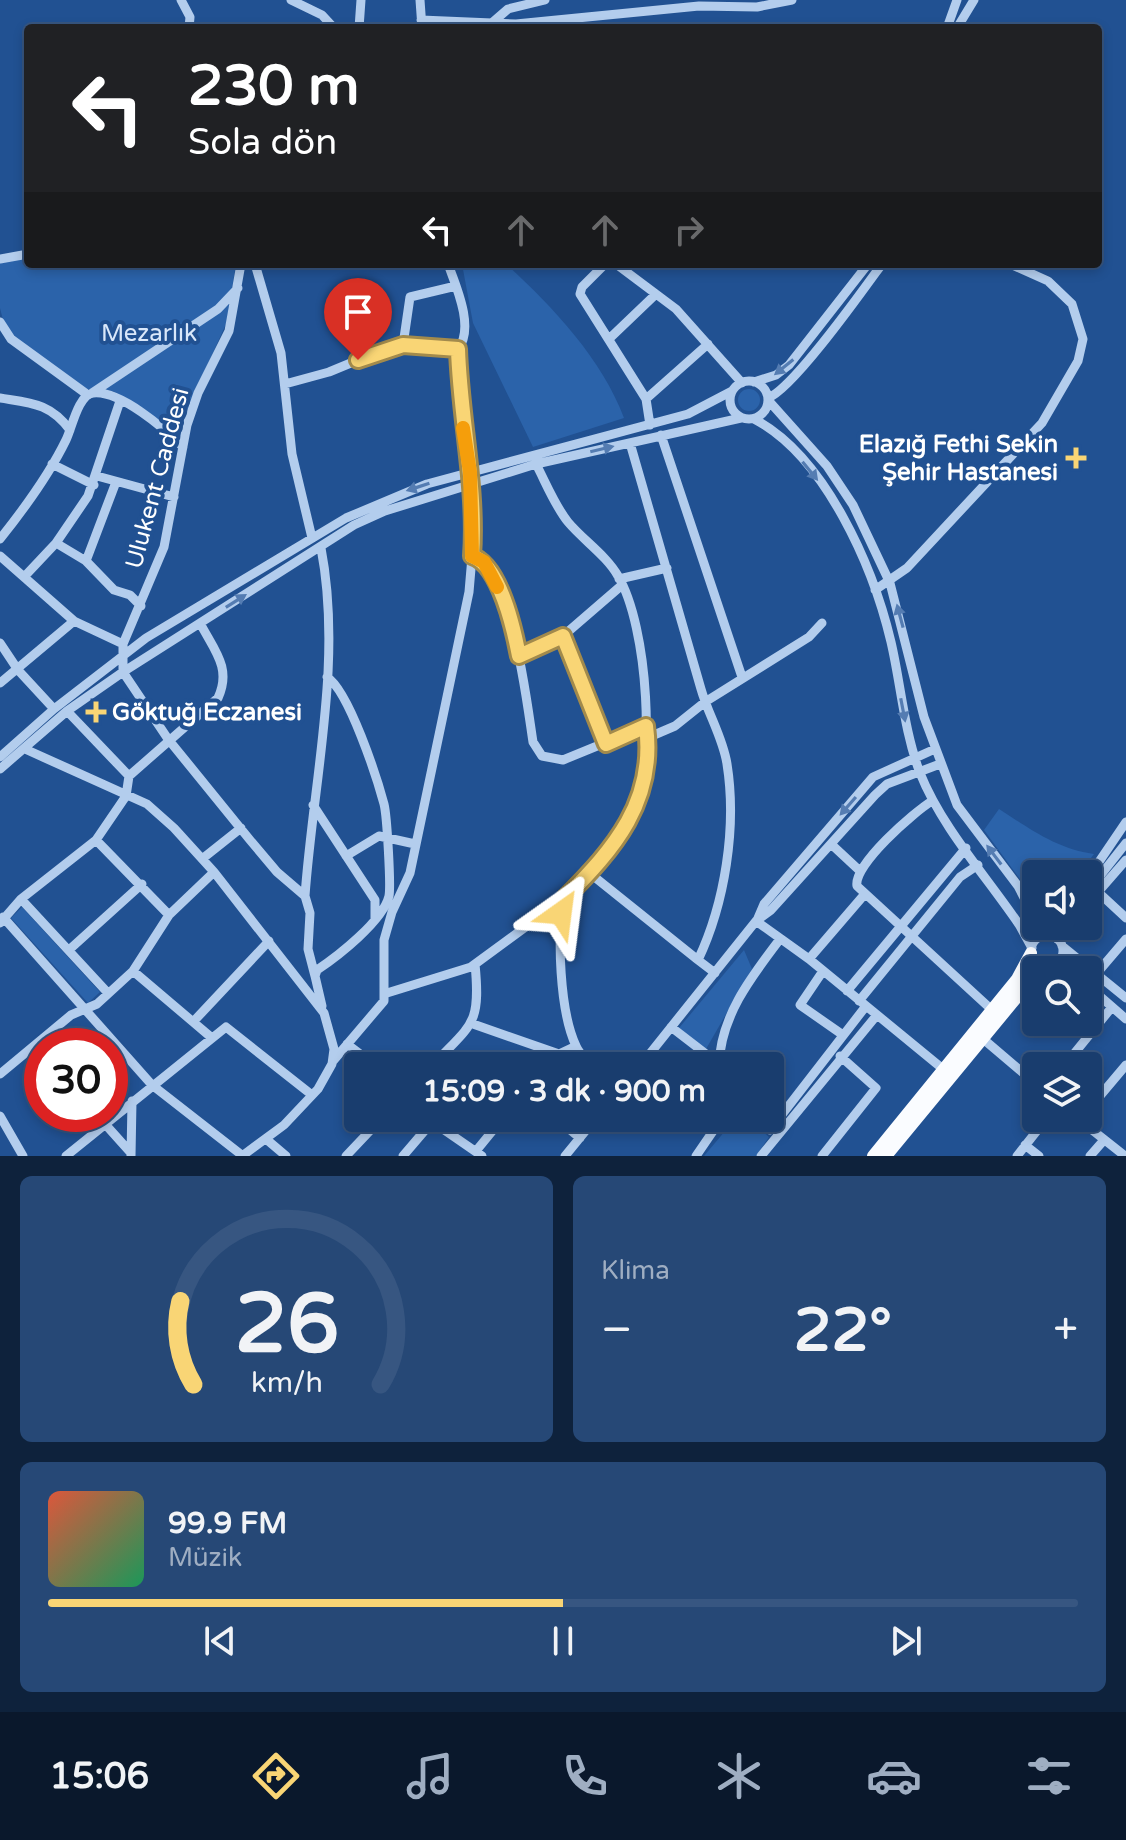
<!DOCTYPE html>
<html lang="tr">
<head>
<meta charset="utf-8">
<style>
	:root { --surface:#193d6e; --page:#264876; --text:#f1f3f6; --muted:#9faec2; --line:#375681; --accent:#f9d575 }
	body { margin:0; font-family:"Varela Round",sans-serif; background:var(--page); color:var(--text); height:100vh; display:flex; flex-direction:column; font-size:30px; white-space:nowrap }
	* { box-sizing:border-box; margin:0 }
	p { font-size:26px; color:var(--muted) }
	.icon { flex:none; width:44px; height:44px; fill:none; stroke:currentColor; stroke-width:2; stroke-linecap:round; stroke-linejoin:round }
	.map { position:relative; height:1156px; overflow:hidden }
	.drawer { display:flex; flex-direction:column; gap:20px; padding:20px; background:#0e223c; flex:1 }
	.drawer>* { flex:none }
	.guide { position:absolute; left:24px; top:24px; width:1078px; height:244px; border-radius:8px; box-shadow:0 4px 12px #0003,0 0 0 2px var(--line); background:#202124; color:#fff; overflow:hidden }
	.tools { position:absolute; left:1022px; top:860px; display:grid; gap:16px }
	.tools a { display:grid; place-items:center; width:80px; height:80px; border-radius:8px; background:var(--surface); box-shadow:0 4px 12px #0003,0 0 0 2px var(--line); font-size:40px }
	.speed { position:absolute; left:24px; top:1028px; display:flex; gap:16px; font-size:40px; font-weight:700; text-align:center }
	.speed>* { display:grid; place-content:center; width:104px; height:104px; border-radius:50%; background:var(--surface); box-shadow:0 4px 12px #0003,0 0 0 2px var(--line); line-height:1 }
	.speed .limit { border:12px solid #d22; background:#fff; color:#111 }
	.pin { position:absolute; display:grid; place-items:center; width:68px; height:68px; color:#fff; margin:-82px -34px; border-radius:50% 50% 50% 0; rotate:-45deg; box-shadow:0 0 8px #0007 }
	.pin .icon { rotate:45deg }
	.me { position:absolute; width:88px; margin:-44px; rotate:31deg; stroke-linejoin:round; filter:drop-shadow(0 0 6px #0008) }
	.turn { display:flex; align-items:center; gap:28px; height:168px; padding:0 32px; font-size:36px }
	.turn .icon { width:104px; height:104px; stroke-width:2.5 }
	.turn b { display:block; font-size:56px; line-height:68px }
	.lanes { display:flex; align-items:center; height:76px; padding:0 32px; background:#0003; justify-content:center; gap:40px; direction:ltr }
	.lanes .off { opacity:.35 }
	.big { font-size:60px; font-weight:700; line-height:1.1 }
	.drawer .card { flex:1; display:flex; flex-direction:column; justify-content:center; gap:12px; min-width:0; padding:0 28px; border-radius:12px; background:var(--page) }
	.drawer .dial { align-items:center; gap:0 }
	.dial svg { height:208px; overflow:visible; fill:none; stroke:var(--line); stroke-width:7; stroke-linecap:round; text-anchor:middle }
	.dial text { fill:var(--text); stroke:none }
	.song { display:flex; align-items:center; gap:24px }
	.cover { width:96px; height:96px; border-radius:12px; background:linear-gradient(135deg,hsl(10 70% 55%),hsl(150 70% 35%)) }
	.played { height:8px; border-radius:4px; background:linear-gradient(90deg,var(--accent) 50%,var(--line) 50%) }
	.keys { display:flex; justify-content:space-around; direction:ltr }
	.heat { display:flex; justify-content:space-between; align-items:center; font-size:44px; direction:ltr }
	.drawer .tiles { flex:1; display:grid; gap:20px; grid-template-columns:1fr 1fr }
	.card:last-child { grid-column:span 2 }
	.trip { position:absolute; left:344px; top:1052px; width:440px; height:80px; border-radius:8px; background:var(--surface); box-shadow:0 4px 12px #0003,0 0 0 2px var(--line); font-weight:700; line-height:80px; text-align:center }
	.tab-bar { display:flex; height:128px; justify-content:space-around; align-items:center; background:#0a182c; color:var(--muted) }
	.tab-bar .icon { width:56px; height:56px }
	.tab-bar .active { color:var(--accent) }
	.tab-bar b { font-size:36px; color:var(--text) }
	.map>svg:first-child { display:block }
	.green { fill:#2b63aa }
	.lines { fill:none; stroke-linecap:round; stroke-linejoin:round }
	.minor { stroke:#b3cded; stroke-width:9 }
	.major { stroke:#fafcff; stroke-width:12 }
	.oneway { fill:#547cb2 }
	.route-casing { stroke:#a28a4c; stroke-width:20 }
	.route { stroke:#f9d575; stroke-width:14 }
	.slow { stroke:#f59e0b; stroke-width:14 }
	.poi-dot { fill:#f9d575; stroke:#215192; stroke-width:3 }
	.labels { text-anchor:middle; stroke-width:8; stroke-linejoin:round; paint-order:stroke }
	.park-label { font-size:24px; fill:#d9e7fa; stroke:#215192 }
	.poi-label { font-size:24px; font-weight:bold; fill:#fff; stroke:#215192; text-anchor:end }
	.street-label { font-size:24px; fill:#fff; stroke:#215192 }
</style>
</head>
<body>
<div class="map">
<svg width="1126" height="1156" viewBox="0 0 1126 1156">
	<rect width="100%" height="100%" fill="#215192"/>
	<path class="green" d="M28 257V264H236L226 324 177 432 113 391 87 389 6 332 0 308V261Z
		M462 264H506C552 306 602 359 624 418L533 447 473 323Z
		M738 400a11 11 0 1 1 22 0a11 11 0 1 1-22 0Z
		M999 809C1030 829 1057 849 1094 854L1079 874H1036V901L984 830Z
		M22 907 100 992 88 1003 11 918Z
		M744 950 752 969 706 1049 679 1028Z
		M736 1118H748L769 1137 756 1156H704Z"/>
	<g class="lines">
		<path class="minor" d="M181 0 190 17 189 28
			M291 0 322 15 334 28
			M420 0 422 28
			M421 20 516 24 699 6 757 7 792 0
			M493 22 508 9 545 0
			M359 28 361 0
			M947 28 957 0
			M957 28 974 0
			M0 259 28 254
			M241 264 229 331 198 393 187 425 164 547 123 644V672L168 739 250 840 277 872 305 896 310 913 308 949 315 976
			M255 264 281 353 292 454 312 538
			M605 264 582 287 580 294 646 399 650 425
			M616 264 676 309 742 383
			M0 322 11 339 88 395
			M610 338 656 294
			M403 345 410 297 456 286
			M730 400a19 19 0 1 1 38 0a19 19 0 1 1-38 0Z
			M754 382 776 375 789 365 868 264
			M285 384 329 372 387 348 403 345 458 349
			M92 393 218 309 238 288
			M0 398C31 403 50 403 70 430
			M768 398C793 389 863 290 882 264
			M646 399 708 344
			M768 400 827 466 853 505 890 583 924 717 957 805 1018 886 1036 921
			M754 419C825 456 873 566 891 642 901 685 904 731 920 773 942 828 987 877 1020 926L1032 948
			M661 435 742 677
			M630 443C654 525 678 607 701 689 708 714 723 738 727 764 737 827 725 903 698 960L715 973
			M52 464 94 485
			M536 464C546 483 555 506 568 522 583 540 607 556 618 576 648 626 657 767 631 819 622 838 581 882 565 898 556 934 560 1012 576 1046 579 1053 586 1060 591 1066
			M97 476 174 497
			M0 539C24 509 49 475 66 440 72 428 78 395 93 393 120 390 165 429 183 447
			M56 543 86 561 114 590 130 595 141 606
			M0 556 74 621 123 644
			M472 556C512 569 527 704 533 742L542 756 563 760 646 726
			M86 561 116 482
			M24 577 56 543 88 496 120 401
			M619 579 667 568
			M875 590 907 568 1042 423 1078 361 1083 339 1072 304 1048 281 1010 264
			M563 636 606 744
			M0 643 18 670 54 709
			M519 656 563 636 622 585
			M0 683 74 621
			M67 711 129 776
			M647 738 675 726 705 702 809 637 822 623
			M25 749 147 804 174 828 214 872 324 1013 334 1049 332 1064 318 1089 284 1125 242 1156
			M0 757 54 709 146 638 346 518 427 484 688 414 732 391
			M0 769 67 711 123 672 354 525 385 511 536 464 741 418
			M932 801C914 812 853 865 857 886L992 1010
			M313 805 375 900V919
			M96 840 169 915
			M831 844 860 871
			M346 856 379 836 415 844
			M202 859 241 828
			M587 871 698 960
			M1088 878 1126 822
			M1088 891 1126 843
			M1098 892 1126 918
			M1088 894 1098 892 1126 860
			M305 896C313 782 343 662 321 548
			M21 899 107 992
			M3 917 152 1085 243 1156
			M758 918 764 904 873 777 935 749
			M756 921 809 959 943 1069
			M0 923 21 899 96 840 126 796 129 776 218 698C232 668 214 650 200 623
			M1031 951a16 16 0 1 1 32 0a16 16 0 1 1-32 0Z
			M1057 939 1064 926
			M1062 946 1126 998
			M70 949 142 884
			M809 959 864 895
			M133 971 212 1038
			M823 971 800 1005 843 1035
			M1097 973 1126 939
			M1088 986 1126 1019
			M847 991 966 848
			M387 993 471 967 565 898
			M859 1001 960 877 978 865
			M322 1006 315 976 317 970C338 956 383 921 389 896 391 885 387 816 384 804 377 778 349 691 327 677
			M193 1022 269 941
			M473 1024 559 1054
			M671 1027 719 1064
			M982 1038 1036 1084
			M347 1044 376 1066
			M333 1061 384 1001V940L392 912 410 873 469 592 473 545 458 349C475 328 456 286 448 264
			M432 1066C472 1023 481 1026 475 964
			M548 1066 559 1054 576 1046
			M640 1066 756 921 771 910 875 795 887 784 940 764
			M719 1066C720 1017 751 977 780 939
			M1064 1066 1112 1007
			M0 1074 71 1015 97 1004 133 971 169 915 214 872
			M1088 1110 1126 1065
			M0 1116 23 1156
			M427 1118 482 1156
			M556 1118 580 1138
			M756 1118 770 1130 866 1006
			M1077 1118 1125 1156
			M105 1124 131 1153
			M266 1139 286 1156
			M1025 1145 1039 1156
			M476 1151 503 1118
			M66 1156 226 1027 312 1095
			M131 1156 132 1101
			M346 1156 382 1118
			M403 1156 432 1122
			M565 1156 596 1118
			M696 1156 722 1118
			M761 1156 877 1015
			M822 1156 876 1088 840 1056
			M1017 1156 1047 1118
			M1090 1156 1104 1140"/>
		<path class="major" d="M873 1156 1017 979 1031 953
			M886 1156 1036 974"/>
	</g>
	<defs><path id="oneway-solid" d="M-6-.8H1V-3.2L6.5 0L1 3.2V.8H-6Z" transform="scale(2)"/></defs>
	<g class="oneway">
		<use href="#oneway-solid" transform="translate(784 367) rotate(141)"/>
		<use href="#oneway-solid" transform="translate(602 449) rotate(-13)"/>
		<use href="#oneway-solid" transform="translate(810 471) rotate(51)"/>
		<use href="#oneway-solid" transform="translate(418 487) rotate(162)"/>
		<use href="#oneway-solid" transform="translate(236 601) rotate(-32)"/>
		<use href="#oneway-solid" transform="translate(900 616) rotate(-105)"/>
		<use href="#oneway-solid" transform="translate(903 710) rotate(79)"/>
		<use href="#oneway-solid" transform="translate(848 806) rotate(131)"/>
		<use href="#oneway-solid" transform="translate(994 855) rotate(-127)"/>
	</g>
	<g class="lines">
		<defs>
			<path id="route" d="M358 360 403 345 458 349C460 418 477 487 472 556 500 565 514 630 519 656L563 636 606 744 646 726C656 801 614 849 565 898L561 913"/>
		</defs>
		<use href="#route" class="route-casing"/>
		<use href="#route" class="route"/>
		<path class="slow" d="M463 428 470 472 472 556 484 562 497 587"/>
	</g>
	<g class="poi-dot">
		<path d="M1072 446h8v8h8v8h-8v8h-8v-8h-8v-8h8z"/>
		<path d="M92 700h8v8h8v8h-8v8h-8v-8h-8v-8h8z"/>
	</g>
	<g class="labels">
		<g class="park-label">
			<text x="149" y="341">Mezarlık</text>
		</g>
		<g class="poi-label">
			<text x="1058" y="452">Elazığ Fethi Sekin<tspan x="1058" dy="28">Şehir Hastanesi</tspan></text>
			<text x="112" y="720" text-anchor="start">Göktuğ Eczanesi</text>
		</g>
		<g class="street-label">
			<text transform="translate(157 478) rotate(-75)" y="8">Ulukent Caddesi</text>
		</g>
	</g>
</svg>
<div class="tools">
<a><svg class="icon" aria-label="sound" viewBox="0 0 24 24"><path d="M4 9h4l5-4v14l-5-4H4zM17 9q2 3 0 6"/></svg></a>
<a><svg class="icon" aria-label="search" viewBox="0 0 24 24"><circle cx="10" cy="10" r="6"/><path d="M15 15l6 6"/></svg></a>
<a><svg class="icon" aria-label="layers" viewBox="0 0 24 24"><path d="M12 4l9 5-9 5-9-5zM3 14l9 5 9-5"/></svg></a>
</div>
<div class="speed"><div class="limit">30</div></div>
<div class="pin" style="left:358px;top:360px;background:#d93025"><svg class="icon" aria-label="arrive" viewBox="0 0 24 24"><path d="M6 21V4h12l-3 4 3 4H6"/></svg></div>
<svg class="me" style="left:561px;top:913px" viewBox="-20 -20 40 40"><path d="M0-17L14 15 0 8-14 15z" fill="#f9d575" stroke="#fff" stroke-width="4"/></svg>
<div class="trip">15:09 · 3 dk · 900 m</div>
<div class="guide">
<div class="turn"><svg class="icon" aria-label="left" viewBox="0 0 24 24"><path d="M17 20v-9H6M10 6l-5 5 5 5"/></svg><div><b>230 m</b>Sola dön</div></div>
<div class="lanes"><svg class="icon" aria-label="left" viewBox="0 0 24 24"><path d="M17 20v-9H6M10 6l-5 5 5 5"/></svg><svg class="icon off" aria-label="ahead" viewBox="0 0 24 24"><path d="M12 20V5M6 11l6-6 6 6"/></svg><svg class="icon off" aria-label="ahead" viewBox="0 0 24 24"><path d="M12 20V5M6 11l6-6 6 6"/></svg><svg class="icon off" aria-label="right" viewBox="0 0 24 24"><path d="M7 20v-9h11M14 6l5 5-5 5"/></svg></div>
</div>
</div>
<section class="drawer">
<div class="tiles">
<div class="card dial"><svg viewBox="0 0 100 80">
<path d="M14 69A42 42 0 1 1 86 69"/>
<path d="M14 69A42 42 0 0 1 9 37" stroke="#f9d575"/>
<text x="50" y="56" font-size="32" font-weight="700">26</text>
<text x="50" y="72" font-size="11">km/h</text>
</svg></div>
<div class="card"><p>Klima</p>
<div class="heat"><a>−</a><b class="big">22°</b><a>+</a></div>
</div>
<div class="card">
<div class="song"><i class="cover"></i><div><b>99.9 FM</b><p>Müzik</p></div></div>
<div class="played"></div>
<div class="keys"><svg class="icon" aria-label="previous" viewBox="0 0 24 24"><path d="M18 5L8 12l10 7zM5 5v14"/></svg><svg class="icon" aria-label="pause" viewBox="0 0 24 24"><path d="M8 5v14M16 5v14"/></svg><svg class="icon" aria-label="next" viewBox="0 0 24 24"><path d="M6 5l10 7-10 7zM19 5v14"/></svg></div>
</div>
</div>
</section>
<nav class="tab-bar">
<b>15:06</b>
<svg class="icon active" aria-label="directions" viewBox="0 0 24 24"><path d="M12 3l9 9-9 9-9-9zM9 14v-3h6M13 9l2 2-2 2"/></svg>
<svg class="icon" aria-label="music" viewBox="0 0 24 24"><path d="M9 18V5l10-2v13"/><circle cx="6" cy="18" r="3"/><circle cx="16" cy="16" r="3"/></svg>
<svg class="icon" aria-label="phone" viewBox="0 0 24 24"><path d="M5 4h4l2 5-3 2q2 4 5 5l2-3 5 2v4C11 20 4 13 5 4z"/></svg>
<svg class="icon" aria-label="climate" viewBox="0 0 24 24"><path d="M12 3v18M4 7l16 10M4 17L20 7"/></svg>
<svg class="icon" aria-label="car" viewBox="0 0 24 24"><path d="M5 17H2v-5l4-1 3-4h7l3 4 3 1v5h-3M9 17h6M6 11h13"/><circle cx="7" cy="17" r="2"/><circle cx="17" cy="17" r="2"/></svg>
<svg class="icon" aria-label="filters" viewBox="0 0 24 24"><path d="M4 7h16M4 17h16"/><circle cx="9" cy="7" r="2"/><circle cx="15" cy="17" r="2"/></svg>
</nav>
</body>
</html>
